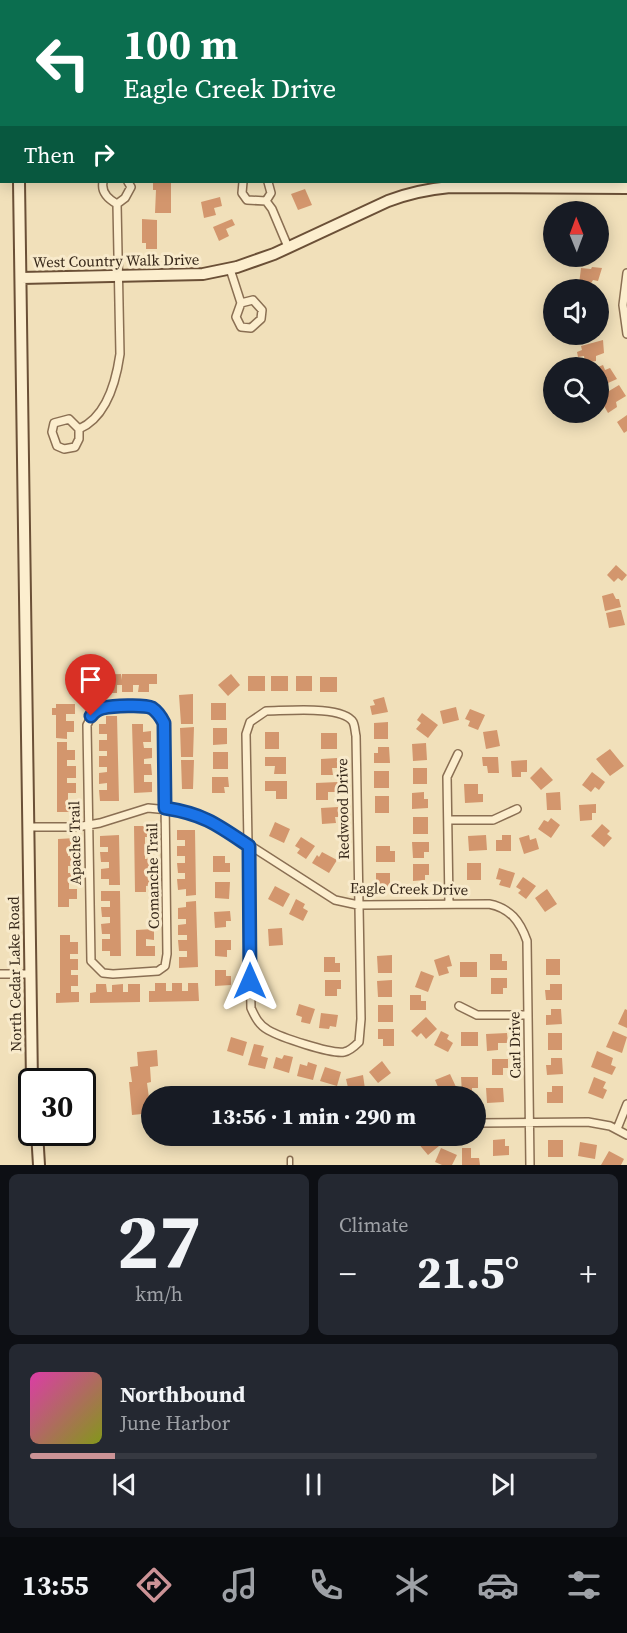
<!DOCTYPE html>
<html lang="en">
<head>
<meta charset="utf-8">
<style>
	:root { --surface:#171b24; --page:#242831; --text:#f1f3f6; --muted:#9ea1a6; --line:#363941; --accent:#cc9396 }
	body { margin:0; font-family:"Source Serif 4",serif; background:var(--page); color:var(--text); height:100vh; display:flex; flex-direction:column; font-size:22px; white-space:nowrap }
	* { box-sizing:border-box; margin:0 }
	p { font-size:20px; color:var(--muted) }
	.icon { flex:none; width:33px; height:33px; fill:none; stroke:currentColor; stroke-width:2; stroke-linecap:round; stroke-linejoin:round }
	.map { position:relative; height:1165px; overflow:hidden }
	.drawer { display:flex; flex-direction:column; gap:9px; padding:9px; background:#0d0f14; flex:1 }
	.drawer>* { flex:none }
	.banner { position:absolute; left:0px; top:0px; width:627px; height:183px; box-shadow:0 3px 15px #0003; background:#0b6e4f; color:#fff; overflow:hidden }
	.needle { width:39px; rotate:359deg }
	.buttons { position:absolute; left:543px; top:201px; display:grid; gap:12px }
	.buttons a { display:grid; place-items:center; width:66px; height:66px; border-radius:50%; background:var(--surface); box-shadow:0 3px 15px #0003; font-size:30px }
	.speed { position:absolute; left:18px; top:1068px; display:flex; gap:12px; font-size:30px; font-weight:700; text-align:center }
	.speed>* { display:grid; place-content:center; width:78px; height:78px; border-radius:50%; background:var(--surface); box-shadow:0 3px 15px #0003; line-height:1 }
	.speed .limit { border:3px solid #111; border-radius:9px; background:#fff; color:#111 }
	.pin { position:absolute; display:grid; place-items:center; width:51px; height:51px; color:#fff; margin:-62px -26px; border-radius:50% 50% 50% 0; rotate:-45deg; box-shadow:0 0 6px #0007 }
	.pin .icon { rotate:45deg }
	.me { position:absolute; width:66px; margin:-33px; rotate:0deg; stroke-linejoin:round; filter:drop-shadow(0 0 4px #0008) }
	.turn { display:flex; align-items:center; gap:21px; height:126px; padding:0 24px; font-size:27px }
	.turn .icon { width:78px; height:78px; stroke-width:2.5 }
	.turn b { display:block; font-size:42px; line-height:51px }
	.then { display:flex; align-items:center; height:57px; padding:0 24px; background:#0003; gap:12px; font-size:22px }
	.big { font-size:45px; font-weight:800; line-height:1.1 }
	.drawer .card { flex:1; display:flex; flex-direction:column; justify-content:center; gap:9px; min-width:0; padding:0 21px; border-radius:9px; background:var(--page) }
	.drawer .dial { align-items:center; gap:0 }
	.dial b { font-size:78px; line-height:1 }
	.song { display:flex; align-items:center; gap:18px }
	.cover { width:72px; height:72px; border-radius:9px; background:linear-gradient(135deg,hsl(320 70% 55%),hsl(70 70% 35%)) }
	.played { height:6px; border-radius:3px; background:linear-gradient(90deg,var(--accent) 15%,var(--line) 15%) }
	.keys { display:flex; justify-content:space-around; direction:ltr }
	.heat { display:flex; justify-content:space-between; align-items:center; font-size:33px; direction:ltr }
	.drawer .tiles { flex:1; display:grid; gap:9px; grid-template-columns:1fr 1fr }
	.card:last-child { grid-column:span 2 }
	.trip { position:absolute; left:141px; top:1086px; width:345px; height:60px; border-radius:30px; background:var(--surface); box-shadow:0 3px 15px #0003; font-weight:800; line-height:60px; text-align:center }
	.tab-bar { display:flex; height:96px; justify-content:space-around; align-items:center; background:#090b0e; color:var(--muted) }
	.tab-bar .icon { width:42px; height:42px }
	.tab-bar .selected { color:var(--accent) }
	.tab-bar b { font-size:27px; color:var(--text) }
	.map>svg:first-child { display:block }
	.building { fill:#d3966d }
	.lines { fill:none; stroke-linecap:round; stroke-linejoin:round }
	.lane-casing { stroke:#8a6f53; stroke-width:7 }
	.street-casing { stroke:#8a6f53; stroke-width:10 }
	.secondary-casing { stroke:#6b5037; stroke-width:14 }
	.lane { stroke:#fceece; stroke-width:4 }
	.street { stroke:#fceece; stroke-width:7 }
	.secondary { stroke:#fceece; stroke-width:10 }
	.route-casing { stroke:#114b97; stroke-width:15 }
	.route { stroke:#1a73e8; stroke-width:10 }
	.labels { text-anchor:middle; stroke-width:6; stroke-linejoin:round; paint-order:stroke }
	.street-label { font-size:15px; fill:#37281a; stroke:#f8eacb }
</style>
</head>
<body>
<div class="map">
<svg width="627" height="1165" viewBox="0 0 627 1165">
	<rect width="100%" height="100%" fill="#f1e0ba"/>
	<path class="building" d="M153 183H171V213H155L156 190H153Z
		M305 189 312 205 298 210 291 194Z
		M220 197 222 206 214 208 216 215 204 218 201 202Z
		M142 219 157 220V249H146V243H142Z
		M232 219 235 225 226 229 229 236 219 241 213 227Z
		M592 267 602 268 598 281 593 280 590 285 579 284 581 268 591 269Z
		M603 340 604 353 596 356V361L585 363 584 356 578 357 577 352 582 350 581 346Z
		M603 365 605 370 610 368 617 379 608 383 606 379 598 383V367Z
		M619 385 626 396 616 402 617 407 608 413 599 397Z
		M627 415V431L624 433 617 422Z
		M616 565 627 575 622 581 618 578 614 582 607 575Z
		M613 593 616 599H619L621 607 605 611 602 596Z
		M619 610H621L625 625 609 628 606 613Z
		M121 674 122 680V674H157V684H149V692H138L139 685H133V692H122V685H117V693H106V685H98V693H88V675Z
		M231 674 240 685 228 696 218 685Z
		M248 676H265V691H248Z
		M271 676H288V691H271Z
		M296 676H312V691H296Z
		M320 677H337V692H320Z
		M193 694V724H181L179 695Z
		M384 697 388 712 372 715 370 706 375 705 373 700Z
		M211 703H226V720H211Z
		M56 704H75V714H66V721H74V732H67V739L56 738V715H52V708H56Z
		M456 707 459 720 443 724 440 711Z
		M470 709 485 715 478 730 468 726 470 721 465 719Z
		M422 713 438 725 428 738 416 729 421 723 417 720Z
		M106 716H117L119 801H100L99 790H107V783L99 784V773L107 772V767H99V756H107V751H99V740H107V734H99V724H106Z
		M388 722V739H374V723Z
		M132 724H143V732L151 731V742H143L144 748H152V758L144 759V764H151L152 775H144V782H152V792L134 793Z
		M194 727 193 757H181L180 728Z
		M213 728H227V744L213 745Z
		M497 730 500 746 486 749 483 732Z
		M265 732H279V749H265Z
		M321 733H337V749H321Z
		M57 742H67V750H75V760H67V766H76V778H67V783H76V793H68V801H76V812H57Z
		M426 743 427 760 413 761 412 744Z
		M378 747H389L390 763H374V753H378Z
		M610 749 624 766 610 776 596 759Z
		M213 752H228V769H213Z
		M265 757H286V774H274L275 766H265Z
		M482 757H498L499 773H488L487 766H483Z
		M337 758V768H332L333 775H321V759Z
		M181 760H194L193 789H182Z
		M527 760V772H521V777H512L511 761Z
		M541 767 553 780 541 790 530 778Z
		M413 768H427V784H413Z
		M374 771H389V788H374Z
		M592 772 605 782 599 790 595 787 591 792 582 785Z
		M212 777H228L229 787H224L225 793H212Z
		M265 781H287V799H276V791H265Z
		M338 782V792H328V800H316V783Z
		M464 784H478V794H483V802L465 803Z
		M424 792V799H428V808L412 809V793Z
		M560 792 561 810H547L546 793Z
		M375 796H389V813H375Z
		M596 804V813H592V820L580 821 579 805Z
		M338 807V817H335L336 823 322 824 321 808Z
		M413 817H428V834H413Z
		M551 818 560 825 551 838 538 829 544 820 548 822Z
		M275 822 290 829 284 843 269 836Z
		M602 824 610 831 607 834 612 838 604 847 591 836Z
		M134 826H153V837H145V843H153V853H145V859L153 858 154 870H145L146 875H154V885L146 886V892H135Z
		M177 830H195L196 895 186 896V889L178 890 177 879H185V873H178L177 863H185V856H177V846H185V840H177Z
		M119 835 120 885H109V879H101V869L109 868V862H101L100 852H108V847H100V836Z
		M486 835 487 850 469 851 468 836Z
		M502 835H511V851H496V840H502Z
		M529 835 530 840 536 838 539 849 524 854 519 838Z
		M301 837 315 846 306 859 297 853 300 849 295 846Z
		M76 838V849H68V856H77V866H68V873H77V882H69V889H77V899H69V907H58V839Z
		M412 842H429V852H424V858H413Z
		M376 846H390V851H395V862H376Z
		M322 852 337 860 329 873 312 863 317 855 319 857Z
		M213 856H225V863H230V872H213Z
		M467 863H481V880H467Z
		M413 864H429V875H425V880L413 881Z
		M499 868 515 873 510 888 499 885 501 880 496 879Z
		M376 873H390V890H376Z
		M523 877 536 886 526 899 518 893 521 890 516 887Z
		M215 882H230L229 899 215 898Z
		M275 886 290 894 283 907 268 899Z
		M547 889 557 904 545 912 535 898Z
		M101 891H120L121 956H110V951H102V939H110V934H102L101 924 110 923V917H102L101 907H110V901H101Z
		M296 899 305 904 303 908 308 911 303 921 289 914Z
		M196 901 198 967 179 968V957H187V951H179L178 940H187V935H178V925L186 924V919H178V908L186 907V902Z
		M230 911 231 921H226V927L215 928 214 912Z
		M282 928 283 945 269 946 268 929Z
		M154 929V940L146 939V946H155V956H136V930Z
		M60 935H70V942H78V954H70V959H78V970H71V975H78V986H71V992H79V1002L56 1003V993H60Z
		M215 940H231V950H227V957L215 956Z
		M490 954H502V961H507V970H490Z
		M392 955V973H378L377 956Z
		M449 955 452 966 447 967 449 973 439 976 434 960Z
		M324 957H335V963H340V972H324Z
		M546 959H560V975H546Z
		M460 962H477V977H460Z
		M215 970H226V976H231V985L215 986Z
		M421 971 434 976 428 992 415 987Z
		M491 978H507V988H503V994H491Z
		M325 980H341V989H337V996H325Z
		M392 980V997H378L377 981Z
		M155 983H166V991H172V983H182V991H188V983H198L199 1001 149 1002V991H155Z
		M96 984H106L107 992H112V985L123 984V992H128V984H140V1002L90 1003V993L96 992Z
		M550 984H562V1000H546L545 990H550Z
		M410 995H421V1001H426V1010H410Z
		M299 1004 315 1009 310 1024 301 1022 302 1017 296 1015Z
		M378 1005H393V1022H378Z
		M551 1009H561L562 1024 546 1025V1015H551Z
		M625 1009 627 1010V1028L618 1024Z
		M321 1013 338 1015 336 1027 330 1026 329 1029 319 1028Z
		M426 1017 437 1029 426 1039 421 1033 417 1037 411 1031Z
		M378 1029H394V1046H383V1039H378Z
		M441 1031 449 1035 447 1039 453 1043 448 1052 434 1045Z
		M613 1031 627 1037 622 1053 606 1047Z
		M461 1032H478V1046H461Z
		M507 1033 508 1043H498V1050L487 1051 486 1034Z
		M548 1033H562V1050H548Z
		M231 1037 247 1042 243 1056 227 1051Z
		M254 1044 264 1046 261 1056 268 1058 265 1069 248 1065Z
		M157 1050 158 1066 150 1067 151 1082 147 1083 149 1098H152V1113L132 1115 129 1082H132L130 1067 138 1066 137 1052Z
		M597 1051 613 1058 611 1065 616 1067 612 1075 591 1067Z
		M284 1055 293 1057 289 1073 273 1068 276 1057 282 1059Z
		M551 1058H562L563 1074 547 1075 546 1065H551Z
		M492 1059H508V1068H503V1075H492Z
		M382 1061 391 1073 378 1083 369 1072Z
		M308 1062 317 1065 313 1080 297 1076 300 1064 307 1066Z
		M325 1067 341 1072 337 1086 320 1081Z
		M450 1074 456 1087 441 1094 435 1080Z
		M363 1075 365 1089 349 1092 346 1079Z
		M461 1077H478V1088H472V1093H462Z
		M594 1077 606 1082 603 1088 607 1090 603 1099 588 1093Z
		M552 1086H563V1103H547V1092H552Z
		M486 1088H503L504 1102 487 1103Z
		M284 1136H304V1141H284Z
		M425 1136H431L439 1146 428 1155 417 1142Z
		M505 1139V1146H509V1155L493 1156V1140Z
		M548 1140H563V1157H548Z
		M580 1142 597 1145 595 1159 578 1156Z
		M441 1148 457 1155 452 1165H442L435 1162Z
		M462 1148H471V1158H479L480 1165H462Z
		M609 1151 624 1159 621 1165H601Z"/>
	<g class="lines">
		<defs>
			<path id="lane" d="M290 1165V1159"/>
			<path id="street" d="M350 0V2
				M479 0V2
				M626 80H627
				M626 107 627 109
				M103 182C101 192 108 199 117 204
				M243 182 242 193 247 200 266 201
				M266 201 272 209 288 247
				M266 201 271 193 268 182
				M117 204 125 198 131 187 128 182
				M230 269 241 303
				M627 273 623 305 627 334
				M253 300 262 310 261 319 251 328 241 327 236 317 241 303Z
				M69 419 79 429V439L75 447 64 449 57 446 52 432 54 423Z
				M79 429C107 417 116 382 120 354L117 204
				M140 706C153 708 158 712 164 723L167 954 165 966 158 971 113 974 103 973 91 961 87 725C97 701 118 707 140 706Z
				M266 711C285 711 343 705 353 722 355 726 355 732 356 736L361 1019 359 1042C355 1046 350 1051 344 1052 330 1054 280 1037 268 1030 259 1025 255 1017 251 1008L246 734 250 722Z
				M448 820H493L517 809
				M28 827H77L100 823 148 808 189 812 212 821 335 900 358 905 489 904C510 908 520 921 527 941L530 1165
				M449 904 447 777 458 754
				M0 974H30
				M459 1006 477 1015H528
				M476 1123 588 1122 610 1126 627 1135
				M617 1129 627 1104"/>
			<path id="secondary" d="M15 0V2
				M19 182 32 1082
				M21 278 203 274 237 267 274 254 388 201C409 193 428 189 450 187L627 188
				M37 1132 39 1165"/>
		</defs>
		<use href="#lane" class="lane-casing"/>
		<use href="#street" class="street-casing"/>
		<use href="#secondary" class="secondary-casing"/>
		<use href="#lane" class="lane"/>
		<use href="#street" class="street"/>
		<use href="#secondary" class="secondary"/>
	</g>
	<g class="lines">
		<defs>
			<path id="route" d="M91 716C94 712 98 709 103 708 112 706 144 704 152 708 158 712 161 717 164 723L165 808C204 814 218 825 249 846L250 981"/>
		</defs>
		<use href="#route" class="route-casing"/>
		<use href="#route" class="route"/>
	</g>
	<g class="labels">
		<g class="street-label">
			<text transform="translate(116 261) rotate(-1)" y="5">West Country Walk Drive</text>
			<text transform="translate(343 809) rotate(-91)" y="5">Redwood Drive</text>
			<text transform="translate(75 843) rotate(-91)" y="5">Apache Trail</text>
			<text transform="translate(153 876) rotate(-91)" y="5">Comanche Trail</text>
			<text transform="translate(409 889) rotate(1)" y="5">Eagle Creek Drive</text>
			<text transform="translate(15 974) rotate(-91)" y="5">North Cedar Lake Road</text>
			<text transform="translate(515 1045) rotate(-91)" y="5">Carl Drive</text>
		</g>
	</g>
</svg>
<div class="buttons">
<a><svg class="needle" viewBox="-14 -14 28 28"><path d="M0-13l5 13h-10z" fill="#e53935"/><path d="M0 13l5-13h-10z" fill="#9ea1a6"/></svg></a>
<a><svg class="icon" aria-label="sound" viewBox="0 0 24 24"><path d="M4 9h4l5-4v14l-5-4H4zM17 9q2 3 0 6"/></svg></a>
<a><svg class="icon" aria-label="search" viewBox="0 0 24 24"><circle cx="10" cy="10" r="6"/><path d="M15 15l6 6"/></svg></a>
</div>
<div class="speed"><div class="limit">30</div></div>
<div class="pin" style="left:91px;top:716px;background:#d93025"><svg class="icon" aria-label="arrive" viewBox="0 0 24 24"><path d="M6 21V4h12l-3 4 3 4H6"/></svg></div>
<svg class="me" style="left:250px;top:981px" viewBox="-20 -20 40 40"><path d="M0-17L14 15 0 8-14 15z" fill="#1a73e8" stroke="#fff" stroke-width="4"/></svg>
<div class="trip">13:56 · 1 min · 290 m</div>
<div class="banner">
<div class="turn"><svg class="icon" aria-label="left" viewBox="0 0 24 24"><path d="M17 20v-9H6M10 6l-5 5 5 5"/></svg><div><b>100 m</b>Eagle Creek Drive</div></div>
<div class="then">Then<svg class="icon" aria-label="right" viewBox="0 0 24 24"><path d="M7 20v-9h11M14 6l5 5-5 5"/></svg></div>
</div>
</div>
<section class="drawer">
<div class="tiles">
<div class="card dial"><b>27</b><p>km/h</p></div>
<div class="card"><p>Climate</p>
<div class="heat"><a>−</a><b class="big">21.5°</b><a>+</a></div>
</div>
<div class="card">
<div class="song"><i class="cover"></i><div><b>Northbound</b><p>June Harbor</p></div></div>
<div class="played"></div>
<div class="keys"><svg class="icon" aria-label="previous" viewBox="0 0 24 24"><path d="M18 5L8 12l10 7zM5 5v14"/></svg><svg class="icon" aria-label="pause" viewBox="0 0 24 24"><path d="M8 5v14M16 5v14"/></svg><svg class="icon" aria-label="next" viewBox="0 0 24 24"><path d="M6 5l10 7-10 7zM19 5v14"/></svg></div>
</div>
</div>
</section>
<nav class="tab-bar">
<b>13:55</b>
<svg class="icon selected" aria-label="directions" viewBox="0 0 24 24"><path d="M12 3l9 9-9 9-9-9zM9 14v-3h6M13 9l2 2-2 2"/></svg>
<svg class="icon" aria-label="music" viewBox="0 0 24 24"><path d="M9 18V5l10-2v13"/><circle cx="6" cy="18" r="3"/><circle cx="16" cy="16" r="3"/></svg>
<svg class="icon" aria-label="phone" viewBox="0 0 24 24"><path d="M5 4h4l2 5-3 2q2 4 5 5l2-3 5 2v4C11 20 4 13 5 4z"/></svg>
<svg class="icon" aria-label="climate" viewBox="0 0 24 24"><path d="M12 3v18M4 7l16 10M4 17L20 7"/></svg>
<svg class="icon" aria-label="car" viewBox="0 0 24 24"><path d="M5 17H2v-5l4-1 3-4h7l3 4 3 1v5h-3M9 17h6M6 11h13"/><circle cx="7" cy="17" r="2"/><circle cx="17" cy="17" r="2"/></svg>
<svg class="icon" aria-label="filters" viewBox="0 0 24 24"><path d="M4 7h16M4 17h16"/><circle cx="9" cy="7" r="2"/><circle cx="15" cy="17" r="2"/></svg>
</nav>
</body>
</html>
